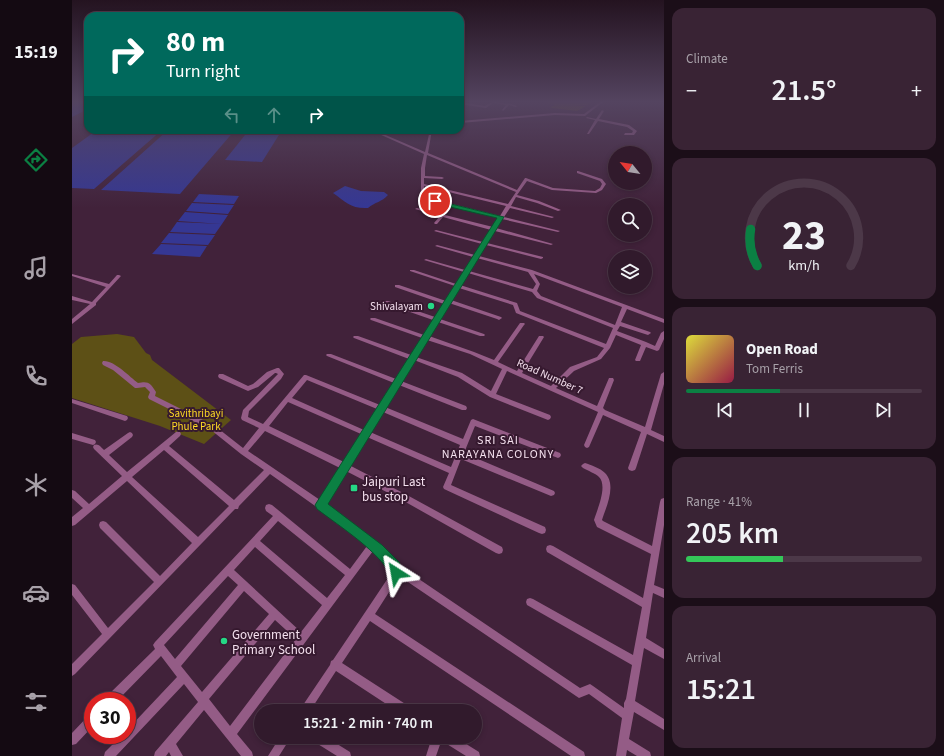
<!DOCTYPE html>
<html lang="en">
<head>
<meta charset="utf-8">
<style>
	:root { --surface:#311a2c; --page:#392334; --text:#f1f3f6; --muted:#a8a1a9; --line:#4c3848; --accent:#0b8043 }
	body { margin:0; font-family:"Source Sans 3",sans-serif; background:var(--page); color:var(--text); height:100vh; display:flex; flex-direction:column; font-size:15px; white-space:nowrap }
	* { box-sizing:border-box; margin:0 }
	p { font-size:13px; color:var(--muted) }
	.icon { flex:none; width:22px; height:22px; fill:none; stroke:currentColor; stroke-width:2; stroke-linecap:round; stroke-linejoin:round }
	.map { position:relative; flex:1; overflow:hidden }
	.panel { display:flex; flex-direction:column; gap:8px; padding:8px; background:#1b0e18; width:280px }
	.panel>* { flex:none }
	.hud { position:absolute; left:12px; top:12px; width:380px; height:122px; border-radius:12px; box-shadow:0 2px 6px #0003,0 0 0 1px var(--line); background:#00695c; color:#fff; overflow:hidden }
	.needle { width:26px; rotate:300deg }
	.buttons { position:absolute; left:536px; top:146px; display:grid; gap:8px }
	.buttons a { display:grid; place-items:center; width:44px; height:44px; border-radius:50%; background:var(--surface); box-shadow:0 2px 6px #0003,0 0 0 1px var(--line); font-size:20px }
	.speed { position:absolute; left:12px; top:692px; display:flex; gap:8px; font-size:20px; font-weight:700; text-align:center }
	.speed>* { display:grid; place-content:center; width:52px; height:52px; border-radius:50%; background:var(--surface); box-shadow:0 2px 6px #0003,0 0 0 1px var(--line); line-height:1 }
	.speed .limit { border:6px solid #d22; background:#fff; color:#111 }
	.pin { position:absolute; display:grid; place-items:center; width:34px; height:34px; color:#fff; margin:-17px; border:2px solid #fff; border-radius:50%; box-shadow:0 1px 4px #0007 }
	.me { position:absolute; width:44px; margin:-22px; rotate:326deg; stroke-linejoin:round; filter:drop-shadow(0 0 3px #0008) }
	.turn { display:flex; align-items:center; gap:14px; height:84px; padding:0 16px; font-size:18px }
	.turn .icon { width:52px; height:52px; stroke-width:2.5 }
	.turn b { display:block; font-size:28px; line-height:34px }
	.lanes { display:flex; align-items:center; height:38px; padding:0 16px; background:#0003; justify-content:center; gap:20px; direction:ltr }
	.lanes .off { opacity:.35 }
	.big { font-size:30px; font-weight:600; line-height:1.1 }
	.panel .tile { flex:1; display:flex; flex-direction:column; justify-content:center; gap:6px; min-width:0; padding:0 14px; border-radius:12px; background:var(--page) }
	.panel .dial { align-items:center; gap:0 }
	.dial svg { height:104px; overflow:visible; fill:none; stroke:var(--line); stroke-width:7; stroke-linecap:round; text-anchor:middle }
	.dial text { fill:var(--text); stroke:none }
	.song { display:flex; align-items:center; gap:12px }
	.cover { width:48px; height:48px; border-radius:6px; background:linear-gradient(135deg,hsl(60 70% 55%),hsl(340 70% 35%)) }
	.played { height:4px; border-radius:2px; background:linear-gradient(90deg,var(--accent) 40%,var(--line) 40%) }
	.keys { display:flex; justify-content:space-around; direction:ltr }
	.heat { display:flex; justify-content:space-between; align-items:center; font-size:22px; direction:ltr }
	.charge { height:6px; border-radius:3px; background:linear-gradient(90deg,#34c759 41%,var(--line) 0) }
	.trip { position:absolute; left:182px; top:704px; width:228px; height:40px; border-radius:20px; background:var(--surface); box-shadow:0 2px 6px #0003,0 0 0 1px var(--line); font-weight:600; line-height:40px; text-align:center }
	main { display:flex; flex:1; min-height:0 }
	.tabs { display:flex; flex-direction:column; width:72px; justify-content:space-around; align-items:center; background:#140a12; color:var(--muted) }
	.tabs .icon { width:28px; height:28px }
	.tabs .current { color:var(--accent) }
	.tabs b { font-size:18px; color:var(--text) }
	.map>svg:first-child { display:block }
	.green { fill:#5d5016 }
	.water { fill:#353793 }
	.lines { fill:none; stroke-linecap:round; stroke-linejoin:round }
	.minor { fill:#945c86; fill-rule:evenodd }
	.route { fill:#0b8043; stroke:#07532c }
	.poi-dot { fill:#25d886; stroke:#36192f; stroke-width:1.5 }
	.labels { text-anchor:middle; stroke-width:4; stroke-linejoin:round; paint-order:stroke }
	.poi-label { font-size:11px; fill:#f5e1ef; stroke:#36192f; text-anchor:end }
	.street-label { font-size:11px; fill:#f5e1ef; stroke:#36192f }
	.park-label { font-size:11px; fill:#feda24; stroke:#36192f }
	.neighbourhood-label { font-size:12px; letter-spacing:1px; fill:#f5e1ef; stroke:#36192f }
	.near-poi-label { font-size:13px; fill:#f5e1ef; stroke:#36192f; text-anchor:start }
</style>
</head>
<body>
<main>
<nav class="tabs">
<b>15:19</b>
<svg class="icon current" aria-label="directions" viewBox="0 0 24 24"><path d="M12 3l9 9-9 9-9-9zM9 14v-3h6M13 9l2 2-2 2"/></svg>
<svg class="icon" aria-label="music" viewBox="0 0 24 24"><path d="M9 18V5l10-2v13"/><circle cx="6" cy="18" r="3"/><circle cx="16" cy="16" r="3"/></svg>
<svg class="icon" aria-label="phone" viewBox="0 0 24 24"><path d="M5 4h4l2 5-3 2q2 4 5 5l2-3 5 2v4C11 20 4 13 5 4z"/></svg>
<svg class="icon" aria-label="climate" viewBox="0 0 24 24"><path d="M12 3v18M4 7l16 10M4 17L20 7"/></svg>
<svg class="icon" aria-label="car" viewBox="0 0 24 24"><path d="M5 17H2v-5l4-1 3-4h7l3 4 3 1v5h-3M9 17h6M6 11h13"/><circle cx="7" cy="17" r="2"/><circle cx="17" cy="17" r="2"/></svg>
<svg class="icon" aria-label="filters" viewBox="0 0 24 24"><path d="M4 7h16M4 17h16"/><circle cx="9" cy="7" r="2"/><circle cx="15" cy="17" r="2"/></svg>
</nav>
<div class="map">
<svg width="592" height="756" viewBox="0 0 592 756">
	<rect width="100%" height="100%" fill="#41223a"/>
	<path class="green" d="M473 102H520L515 105 494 106H514L505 111 480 108 478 107 484 105Z
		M45 334 62 337 74 353 78 355 80 360 159 420 132 444 88 426 0 398V344L9 337Z"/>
	<path class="water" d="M0 102H16V109L0 117Z
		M25 130H90L22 189 0 188V148Z
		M96 130H163L108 194 29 190Z
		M177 130H210L190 162 153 160Z
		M273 186 289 191 312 192 316 195C310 202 303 202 296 208 279 209 274 202 261 193Z
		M127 194 167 196 162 204 121 202Z
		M120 203 162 205 156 214 114 211Z
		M113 212 156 215 150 224 106 221Z
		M105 222 150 224 143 234 98 232Z
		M97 233 143 235 136 245 89 243Z
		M89 244 135 246 128 257 80 254Z"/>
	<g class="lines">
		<path class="minor" d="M388 102 413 106C421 100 425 102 435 104L436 103 445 106 444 107 437 105 431 111 430 110 434 105 421 103 414 108 388 104Z
			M528 102H531L513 116 483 115 388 123V121L483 113 512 114Z
			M530 110 532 111 527 119 557 125 565 131 562 135H552L553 133H560L561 131 555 127 526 121 517 134H515L523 120 514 118 515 117 524 119Z
			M298 130H302L353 152 358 130H360L356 153 445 190 453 178H454L481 188 523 191 528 188 530 184 528 181 505 173V171H506L530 179 534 184 530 190 524 193 480 190 455 181 445 195 467 201 489 210 486 211 465 203 444 197 439 206 482 217 480 218 438 208 432 217 488 231 486 232 430 219 424 228 481 244 479 245 423 231 415 243 471 257V258L469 259 414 245 407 256 460 270 592 319V323L555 309 549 322 578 332 579 333 576 335 548 326 545 331 574 342 583 346 589 333 592 331V339L587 350 585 351 574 347 568 361H564L563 360 569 345 544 335 538 348 529 359 502 371 484 388 525 406 537 378H541L542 380 531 408 533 410 573 427 589 374 592 372V384L579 430 592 436V442L575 434 564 468 563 470 560 471 557 470 556 468 569 432 531 415 517 447 515 448 513 447 512 445 526 412 435 371 424 394 478 415 479 417 478 419 476 420 418 397 386 377 342 360 329 381 394 406 395 408 394 410H390L327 385 313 407 391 439 399 420 401 419 488 453 489 455 488 457 486 458 403 426 392 453 482 491 483 493 482 495 479 496 389 459 379 485 473 527 474 530 473 533 470 534 467 533 372 489 371 487 377 473 295 437 277 465 335 495 430 547 431 550 430 553 427 554 424 553 330 500 274 471 254 504 301 541 304 542 325 563 327 570 338 573 508 688 518 684 521 686 552 708V703L554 699 560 665 455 605 454 602 455 599 458 598 461 599 561 655 570 607 475 552 474 549 475 546 478 545 481 546 571 598 579 554 525 527 522 520C525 510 536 486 527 477 523 473 516 471 511 468L509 466 511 464 513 463C519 465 528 468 533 473 545 485 534 507 530 520L531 521 580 546 588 502 589 499 592 498V525L582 585 592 589V598L581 593 574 638 592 649V659L572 648 563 701 592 719V730L562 712 557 739 578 752 579 756H565L555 750 554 756H544L550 718 517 694 507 698 504 696 333 580 326 578 303 614 512 752 513 756H499L298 621 270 663 338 707 339 711H325L264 671 238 711H227L258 665 259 661 261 660 298 605 320 572 319 568 301 551 165 734 180 752 181 756H169L132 710 104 744 111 756H99L97 752 94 756H82L83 752 126 702 112 684 44 756H32L33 752 50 735H55V730L105 677 89 656 45 701H33L34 697 83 649 81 645 83 642 201 516 194 511 193 508 194 505 197 504 200 505 278 569 295 546 246 508 198 474 167 506 166 509H163L3 674 0 676V664L30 634 0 595V584L3 585 36 628 82 582 28 528 27 525 28 522 31 521 34 522 88 576 120 543 55 481 3 525 0 526V517L11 508 0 498V490L3 491 17 504 50 476 22 449 21 447 22 445C26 443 29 447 32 450L56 433 58 432 60 433 61 435 60 437 37 455 55 472 104 432 106 431 108 432 109 434 108 436 97 446 162 500 192 470 169 454 139 430 77 399 76 397 78 392 73 387 65 388H63L41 370 31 365 30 363 31 361C42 360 58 377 66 383 77 381 78 383 84 392L83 396 143 426 171 448 187 428 170 420 169 418 171 410 206 374 204 373H203L186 387 176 391 147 378 146 376 147 374H151L176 386 181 384 195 372 205 368H207L212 374 209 379 177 411 176 417 191 424 232 375H234L308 405 322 383 255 356 254 355 255 354H259L324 379 337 359 282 338 281 337 282 336H286L339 355 350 338 299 320 298 319 299 318H303L352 335 361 320 312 303 311 302 312 301H316L363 317 372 304 323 287V285H327L374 301 383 286 338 271V270H342L384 284 392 272 352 260 354 259 393 270 401 257 363 246 365 245 403 255 410 244 362 231 364 230 411 242 419 230 371 217 365 224H363L362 223 368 216 343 209 345 208 421 227 427 218 349 199V168L352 154ZM355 155 444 192 436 204 352 184V178L370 179 372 178 370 177 353 176V168ZM352 186 434 206 428 216 352 197ZM405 258 456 272 464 284 461 289 397 271ZM396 273 460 292 465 298 541 328 534 344 448 311 445 303 388 285ZM462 274 550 307 543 325 469 296 465 291 468 284ZM387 288 441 305 444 313 532 348 525 357 498 367 479 386 450 373 472 337 471 336H467L445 371 426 362 452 325 453 324 452 323H448L422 360 402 352 357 336 366 322 408 336H412L413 335 412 334 368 319 377 303 425 319 427 320 430 318 429 317 379 300ZM355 340 398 354 430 369 419 391 390 373 344 357ZM235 380 305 409 292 430 220 398ZM216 402 289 434 272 462 197 426ZM311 412 388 445 379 467 298 432ZM193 431 268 468 248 500 176 451ZM92 450 157 506 126 537 60 477ZM206 521 273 575 255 598 188 541ZM183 547 250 605 229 632 162 570ZM156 576 166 585 103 659 92 645ZM172 591 197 614 130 692 109 666ZM203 620 224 639 158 726 137 699Z
			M0 274 37 284 45 275H47L49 276 24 303V305L0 324V319L18 304 0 300V296L20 302 34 287 0 276Z
			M0 399 55 416 56 418 55 420 53 421 0 403Z
			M0 433 23 440 24 442 23 444 21 445 0 439Z
			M21 714V726L4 744 0 745V733L17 715Z
			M208 737H219L207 756H196Z
			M240 737H254L278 752 279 756H265L241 741Z
			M360 737H383L407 752 408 756H394L370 741V739L364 756H354Z"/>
	</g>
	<linearGradient id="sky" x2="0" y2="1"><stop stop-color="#241320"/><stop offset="0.49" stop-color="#544460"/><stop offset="1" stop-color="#544460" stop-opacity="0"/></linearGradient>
	<rect width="592" height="208" fill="url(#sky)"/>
	<path class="route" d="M363 200 432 217 256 504 310 545 327 562 331 573 329 578 324 580 320 578C310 553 267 526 245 509L243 505 425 218 361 203V200Z"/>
	<g class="poi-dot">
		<circle cx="359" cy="306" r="4"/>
		<rect x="278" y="484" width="8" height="8" rx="2"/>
		<circle cx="152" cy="641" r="4"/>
	</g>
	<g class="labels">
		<g class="poi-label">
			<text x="351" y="310">Shivalayam</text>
		</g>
		<g class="street-label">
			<text transform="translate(478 376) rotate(24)" y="4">Road Number 7</text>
		</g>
		<g class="park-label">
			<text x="124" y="417">Savithribayi<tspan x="124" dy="13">Phule Park</tspan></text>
		</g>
		<g class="neighbourhood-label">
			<text x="426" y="444">SRI SAI<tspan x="426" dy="14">NARAYANA COLONY</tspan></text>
		</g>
		<g class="near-poi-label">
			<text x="290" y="486">Jaipuri Last<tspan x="290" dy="15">bus stop</tspan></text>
			<text x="160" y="639">Government<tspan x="160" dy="15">Primary School</tspan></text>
		</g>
	</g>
</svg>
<div class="buttons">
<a><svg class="needle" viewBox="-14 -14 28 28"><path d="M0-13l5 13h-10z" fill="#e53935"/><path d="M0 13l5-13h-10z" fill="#a8a1a9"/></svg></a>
<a><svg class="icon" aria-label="search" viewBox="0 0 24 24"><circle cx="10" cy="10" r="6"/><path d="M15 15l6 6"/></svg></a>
<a><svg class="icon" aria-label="layers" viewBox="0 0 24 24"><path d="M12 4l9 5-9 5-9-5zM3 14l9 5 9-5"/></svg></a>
</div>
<div class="speed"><div class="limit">30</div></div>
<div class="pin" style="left:363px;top:201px;background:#d93025"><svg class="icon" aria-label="arrive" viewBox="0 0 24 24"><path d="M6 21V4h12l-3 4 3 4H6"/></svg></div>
<svg class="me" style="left:324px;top:573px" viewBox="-20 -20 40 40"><path d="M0-17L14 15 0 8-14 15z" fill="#0b8043" stroke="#fff" stroke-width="4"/></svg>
<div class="trip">15:21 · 2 min · 740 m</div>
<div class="hud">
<div class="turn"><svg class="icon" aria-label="right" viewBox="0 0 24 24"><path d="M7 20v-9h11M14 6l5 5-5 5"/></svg><div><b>80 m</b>Turn right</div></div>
<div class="lanes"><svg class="icon off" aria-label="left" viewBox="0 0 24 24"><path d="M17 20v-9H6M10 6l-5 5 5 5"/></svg><svg class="icon off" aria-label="ahead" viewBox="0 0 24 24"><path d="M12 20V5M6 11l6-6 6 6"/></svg><svg class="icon" aria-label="right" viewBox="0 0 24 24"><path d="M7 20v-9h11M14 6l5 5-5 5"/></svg></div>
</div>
</div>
<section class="panel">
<div class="tile"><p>Climate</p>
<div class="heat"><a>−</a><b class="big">21.5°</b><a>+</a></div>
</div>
<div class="tile dial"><svg viewBox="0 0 100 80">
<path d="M14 69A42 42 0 1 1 86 69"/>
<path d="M14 69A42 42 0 0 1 9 41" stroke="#0b8043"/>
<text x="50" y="56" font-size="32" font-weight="700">23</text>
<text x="50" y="72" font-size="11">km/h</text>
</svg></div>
<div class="tile">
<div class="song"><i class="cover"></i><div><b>Open Road</b><p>Tom Ferris</p></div></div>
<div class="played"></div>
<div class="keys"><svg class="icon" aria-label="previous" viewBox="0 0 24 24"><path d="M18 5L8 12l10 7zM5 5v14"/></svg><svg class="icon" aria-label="pause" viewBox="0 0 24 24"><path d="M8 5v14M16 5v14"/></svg><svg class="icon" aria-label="next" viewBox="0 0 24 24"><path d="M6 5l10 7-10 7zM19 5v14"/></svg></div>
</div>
<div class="tile"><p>Range · 41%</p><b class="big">205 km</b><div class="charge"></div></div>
<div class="tile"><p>Arrival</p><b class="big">15:21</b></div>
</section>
</main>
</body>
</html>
